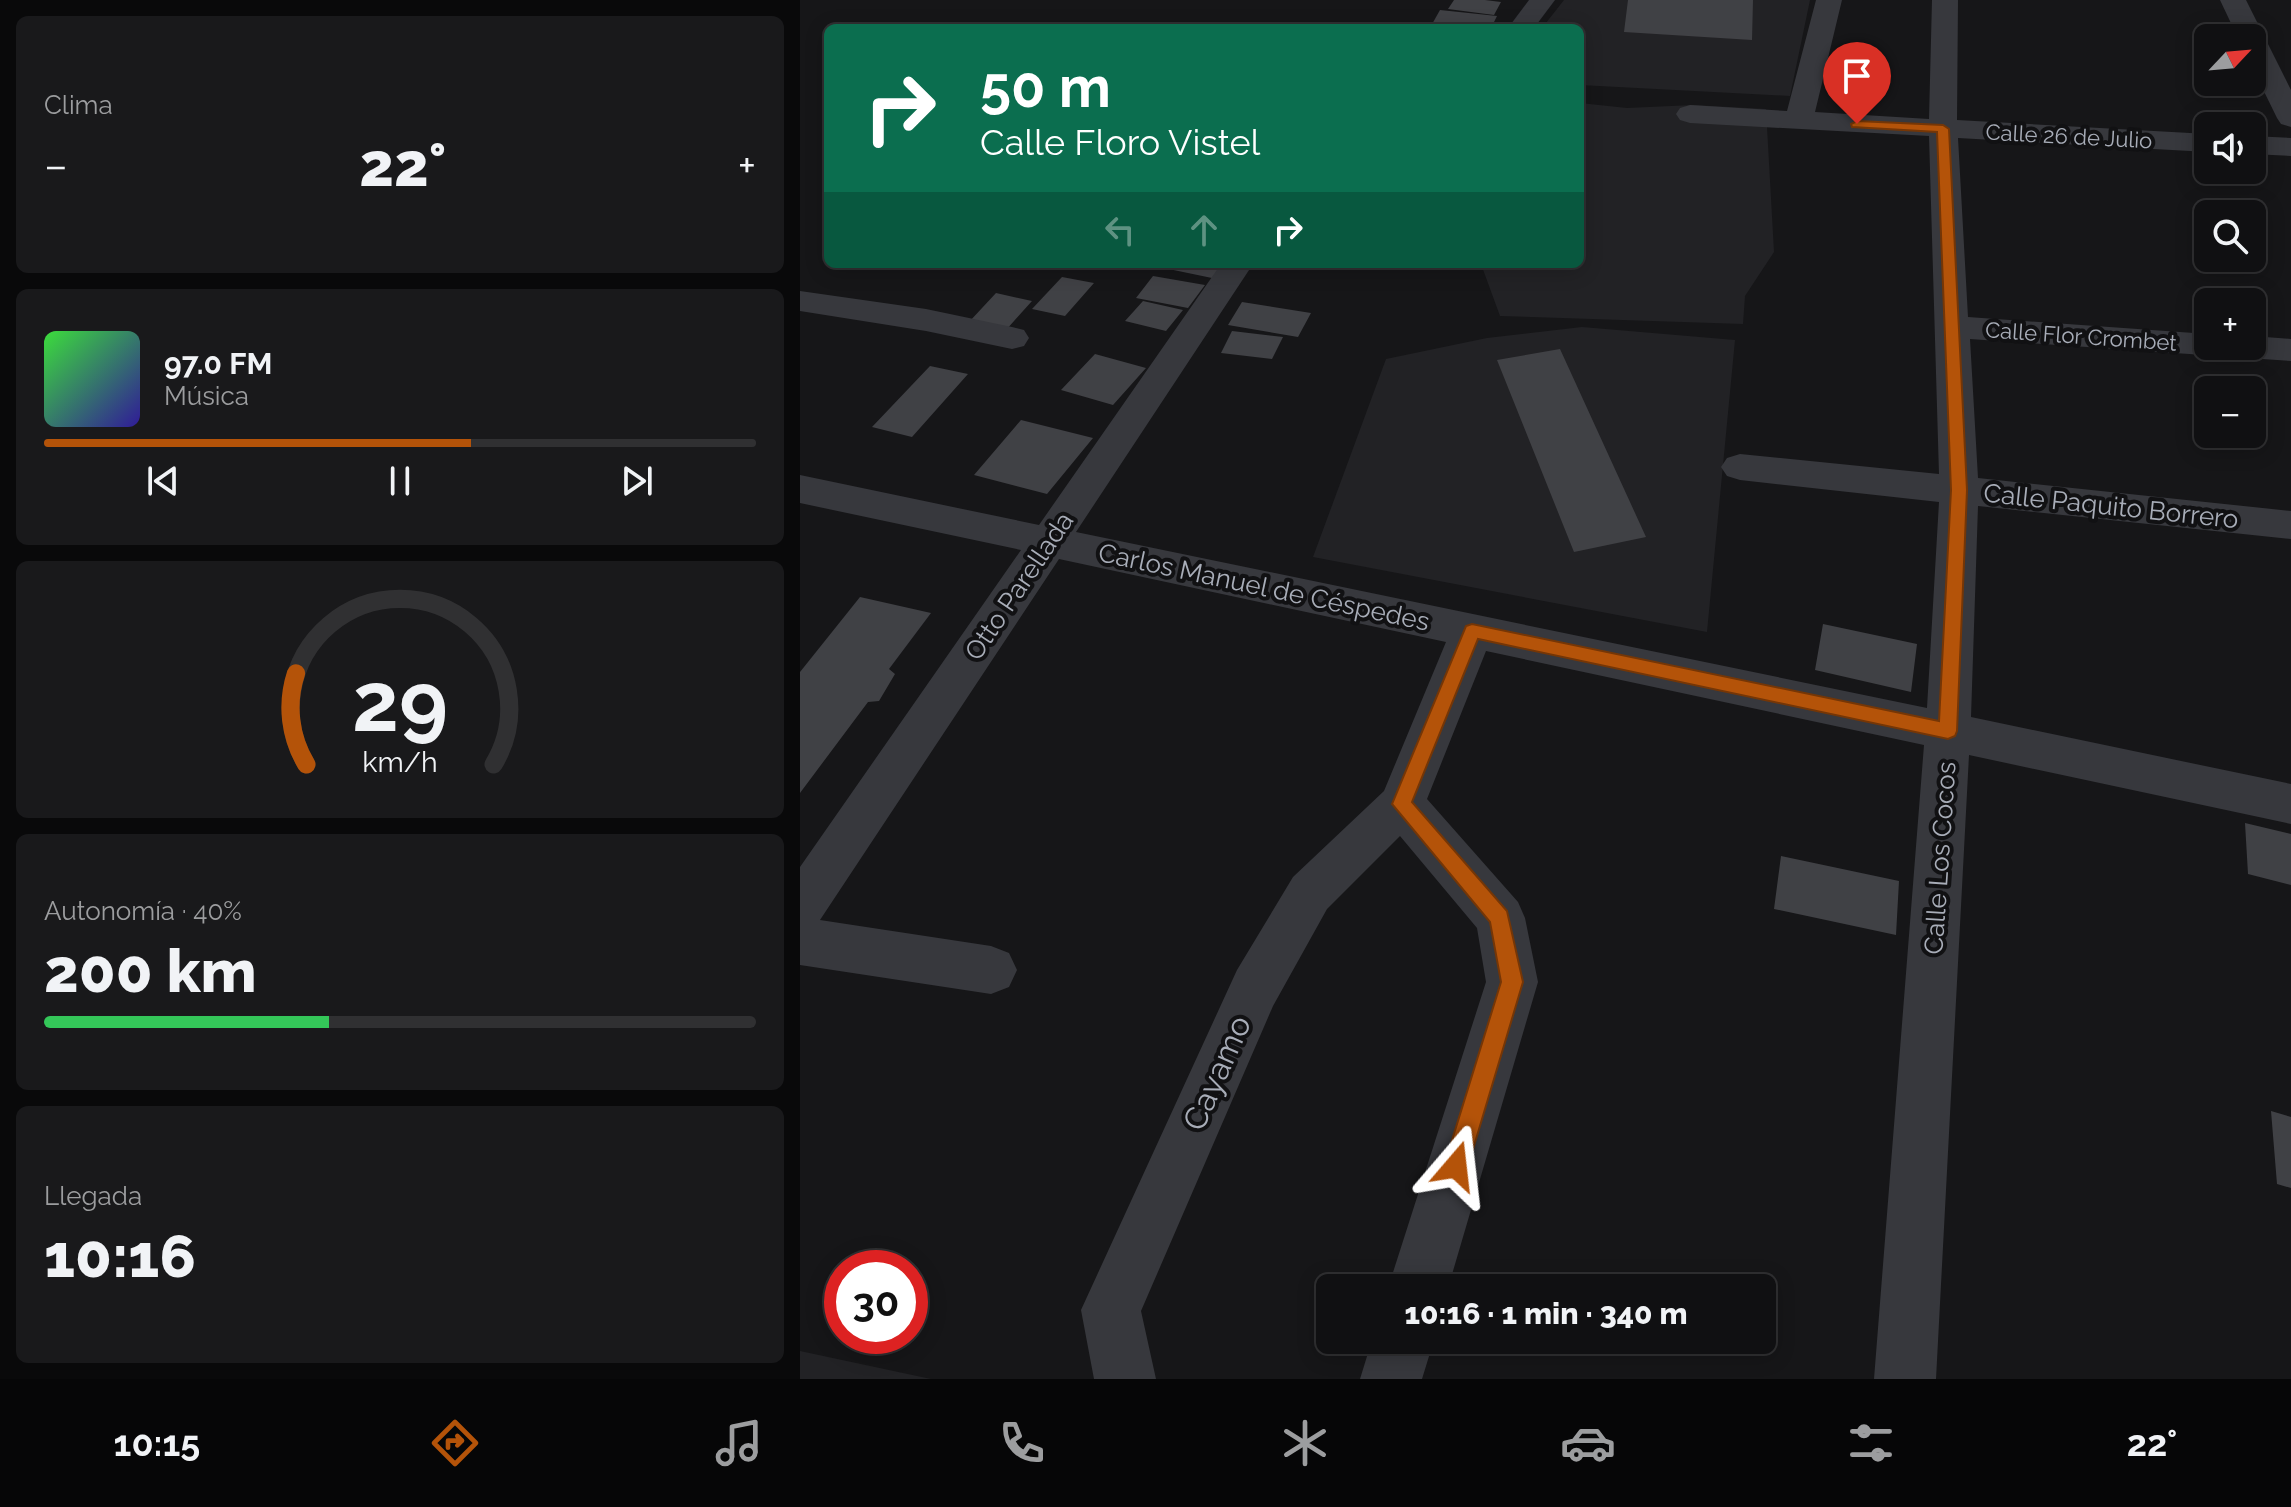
<!DOCTYPE html>
<html lang="es">
<head>
<meta charset="utf-8">
<style>
	:root { --surface:#101012; --page:#19191b; --text:#f1f3f6; --muted:#9c9d9f; --line:#303032; --accent:#b45309 }
	body { margin:0; font-family:Raleway,sans-serif; background:var(--page); color:var(--text); height:100vh; display:flex; flex-direction:column; font-size:30px; white-space:nowrap }
	* { box-sizing:border-box; margin:0 }
	p { font-size:26px; color:var(--muted) }
	.icon { flex:none; width:44px; height:44px; fill:none; stroke:currentColor; stroke-width:2; stroke-linecap:round; stroke-linejoin:round }
	.map { position:relative; flex:1; overflow:hidden }
	.sheet { display:flex; flex-direction:column; gap:16px; padding:16px; background:#09090a; width:800px }
	.sheet>* { flex:none }
	.hud { position:absolute; left:24px; top:24px; width:760px; height:244px; border-radius:12px; box-shadow:0 4px 20px #0003,0 0 0 2px var(--line); background:#0b6e4f; color:#fff; overflow:hidden }
	.needle { width:52px; rotate:64deg }
	.tools { position:absolute; left:1394px; top:24px; display:grid; gap:16px }
	.tools a { display:grid; place-items:center; width:72px; height:72px; border-radius:12px; background:var(--surface); box-shadow:0 4px 20px #0003,0 0 0 2px var(--line); font-size:40px }
	.speed { position:absolute; left:24px; top:1250px; display:flex; gap:16px; font-size:40px; font-weight:700; text-align:center }
	.speed>* { display:grid; place-content:center; width:104px; height:104px; border-radius:50%; background:var(--surface); box-shadow:0 4px 20px #0003,0 0 0 2px var(--line); line-height:1 }
	.speed .limit { border:12px solid #d22; background:#fff; color:#111 }
	.pin { position:absolute; display:grid; place-items:center; width:68px; height:68px; color:#fff; margin:-82px -34px; border-radius:50% 50% 50% 0; rotate:-45deg; box-shadow:0 0 8px #0007 }
	.pin .icon { rotate:45deg }
	.me { position:absolute; width:88px; margin:-44px; rotate:17deg; stroke-linejoin:round; filter:drop-shadow(0 0 6px #0008) }
	.turn { display:flex; align-items:center; gap:28px; height:168px; padding:0 24px; font-size:36px }
	.turn .icon { width:104px; height:104px; stroke-width:2.5 }
	.turn b { display:block; font-size:56px; line-height:68px }
	.lanes { display:flex; align-items:center; height:76px; padding:0 24px; background:#0003; justify-content:center; gap:40px; direction:ltr }
	.lanes .off { opacity:.35 }
	.big { font-size:60px; font-weight:800; line-height:1.1 }
	.sheet .tile { flex:1; display:flex; flex-direction:column; justify-content:center; gap:12px; min-width:0; padding:0 28px; border-radius:12px; background:var(--page) }
	.sheet .dial { align-items:center; gap:0 }
	.dial svg { height:208px; overflow:visible; fill:none; stroke:var(--line); stroke-width:7; stroke-linecap:round; text-anchor:middle }
	.dial text { fill:var(--text); stroke:none }
	.song { display:flex; align-items:center; gap:24px }
	.cover { width:96px; height:96px; border-radius:12px; background:linear-gradient(135deg,hsl(120 70% 55%),hsl(250 70% 35%)) }
	.played { height:8px; border-radius:4px; background:linear-gradient(90deg,var(--accent) 60%,var(--line) 60%) }
	.keys { display:flex; justify-content:space-around; direction:ltr }
	.heat { display:flex; justify-content:space-between; align-items:center; font-size:44px; direction:ltr }
	.charge { height:12px; border-radius:6px; background:linear-gradient(90deg,#34c759 40%,var(--line) 0) }
	.trip { position:absolute; left:516px; top:1274px; width:460px; height:80px; border-radius:12px; background:var(--surface); box-shadow:0 4px 20px #0003,0 0 0 2px var(--line); font-weight:800; line-height:80px; text-align:center }
	.tabs { display:flex; height:128px; justify-content:space-around; align-items:center; background:#060607; color:var(--muted) }
	.tabs .icon { width:56px; height:56px }
	.tabs .active { color:var(--accent) }
	.tabs b { font-size:36px; color:var(--text) }
	main { display:flex; flex:1; min-height:0 }
	.map>svg:first-child { display:block }
	.built { fill:#222225 }
	.building { fill:#404145 }
	.lines { fill:none; stroke-linecap:round; stroke-linejoin:round }
	.minor { fill:#37383d; fill-rule:evenodd }
	.route { fill:#b45309; stroke:#753606; stroke-width:2 }
	.labels { text-anchor:middle; stroke-width:8; stroke-linejoin:round; paint-order:stroke }
	.far-street-label { font-size:22px; fill:#a8adb8; stroke:#111113 }
	.street-label { font-size:26px; fill:#a8adb8; stroke:#111113 }
	.near-street-label { font-size:32px; fill:#a8adb8; stroke:#111113 }
</style>
</head>
<body>
<main>
<section class="sheet">
<div class="tile"><p>Clima</p>
<div class="heat"><a>−</a><b class="big">22°</b><a>+</a></div>
</div>
<div class="tile">
<div class="song"><i class="cover"></i><div><b>97.0 FM</b><p>Música</p></div></div>
<div class="played"></div>
<div class="keys"><svg class="icon" aria-label="previous" viewBox="0 0 24 24"><path d="M18 5L8 12l10 7zM5 5v14"/></svg><svg class="icon" aria-label="pause" viewBox="0 0 24 24"><path d="M8 5v14M16 5v14"/></svg><svg class="icon" aria-label="next" viewBox="0 0 24 24"><path d="M6 5l10 7-10 7zM19 5v14"/></svg></div>
</div>
<div class="tile dial"><svg viewBox="0 0 100 80">
<path d="M14 69A42 42 0 1 1 86 69"/>
<path d="M14 69A42 42 0 0 1 10 34" stroke="#b45309"/>
<text x="50" y="56" font-size="32" font-weight="700">29</text>
<text x="50" y="72" font-size="11">km/h</text>
</svg></div>
<div class="tile"><p>Autonomía · 40%</p><b class="big">200 km</b><div class="charge"></div></div>
<div class="tile"><p>Llegada</p><b class="big">10:16</b></div>
</section>
<div class="map">
<svg width="1491" height="1379" viewBox="0 0 1491 1379">
	<rect width="100%" height="100%" fill="#161618"/>
	<path class="built" d="M764 0H1010L990 96 780 85V28H742Z
		M780 103 827 108 893 105 966 109 974 252 945 296 943 324 700 316 681 264H780Z
		M782 327 935 340 907 632 513 557 586 359 687 338Z
		M0 1351 131 1379H0Z"/>
	<path class="building" d="M654 0H685L701 2 694 15 648 9Z
		M828 0H953L952 40 824 32Z
		M640 10 697 16 691 28 631 26Z
		M362 264H423L412 278 359 267Z
		M353 276 405 285 388 308 336 298Z
		M262 277 294 283 265 316 232 309Z
		M196 293 232 301 206 330 169 322Z
		M343 301 383 310 366 331 325 321Z
		M442 302 511 313 498 337 428 325Z
		M432 331 483 337 472 359 421 353Z
		M760 349 846 537 774 552 697 360Z
		M295 354 346 368 313 405 261 390Z
		M130 366 168 374 112 437 72 427Z
		M221 420 293 438 247 494 174 475Z
		M60 597 131 613 89 669 95 674 79 701 68 702 0 793V672Z
		M1023 624 1117 644 1111 692 1015 670Z
		M1445 823 1491 834V885L1448 874Z
		M981 856 1099 881 1096 935 974 909Z
		M1471 1111 1491 1117V1188L1477 1184Z"/>
	<g class="lines">
		<path class="minor" d="M729 0H755L734 28H708Z
			M1016 0H1042L1015 112 1129 119 1132 0H1158L1157 120 1408 134V152L1158 138 1168 317 1408 334V346H1452V336L1491 339V361L1170 339 1178 478 1491 511V539L1178 506 1171 717 1491 784V824L1169 755 1136 1379H1074L1124 745 686 651 627 799 718 902 725 918 738 982 648 1288H588L686 982 677 928 600 836 527 909 473 1006 341 1311 356 1379H294L281 1310 437 970 493 877 584 791 646 642 259 559 20 920 191 946 209 953 217 970 209 987 191 994 0 965V867L221 550 0 503V475L239 525 421 264H453L276 532 1127 708 1139 502 940 480 927 476 921 467 927 458 940 454 1139 474 1129 136 890 123 880 120 876 114 880 108 890 105 987 111Z
			M1420 0H1446L1491 90V127L1481 124 1477 118 1452 67V38H1438Z
			M1452 136 1491 138V156L1452 154Z
			M0 291 126 309 212 327 224 330 229 338 224 346 212 349 126 331 0 311Z
			M572 1340H634L622 1379H560Z"/>
	</g>
	<path class="route" d="M1057 121 1143 125 1149 129 1167 490 1157 731 1155 736 1148 739 678 639 612 802 707 911 723 982 668 1166 664 1174 656 1178 648 1174 644 1166 701 982 690 922 592 804 666 626 672 624 1139 721 1151 490 1137 132 1052 127 1051 124Z"/>
	<g class="labels">
		<g class="far-street-label">
			<text transform="translate(1269 136) rotate(3)" y="8">Calle 26 de Julio</text>
			<text transform="translate(1281 336) rotate(4)" y="8">Calle Flor Crombet</text>
		</g>
		<g class="street-label">
			<text transform="translate(1311 506) rotate(6)" y="9">Calle Paquito Borrero</text>
			<text transform="translate(219 586) rotate(-56)" y="9">Otto Parellada</text>
			<text transform="translate(464 587) rotate(12)" y="9">Carlos Manuel de Céspedes</text>
			<text transform="translate(1140 858) rotate(-86)" y="9">Calle Los Cocos</text>
		</g>
		<g class="near-street-label">
			<text transform="translate(417 1073) rotate(-66)" y="11">Cayamo</text>
		</g>
	</g>
</svg>
<div class="tools">
<a><svg class="needle" viewBox="-14 -14 28 28"><path d="M0-13l5 13h-10z" fill="#e53935"/><path d="M0 13l5-13h-10z" fill="#9c9d9f"/></svg></a>
<a><svg class="icon" aria-label="sound" viewBox="0 0 24 24"><path d="M4 9h4l5-4v14l-5-4H4zM17 9q2 3 0 6"/></svg></a>
<a><svg class="icon" aria-label="search" viewBox="0 0 24 24"><circle cx="10" cy="10" r="6"/><path d="M15 15l6 6"/></svg></a>
<a>+</a>
<a>−</a>
</div>
<div class="speed"><div class="limit">30</div></div>
<div class="pin" style="left:1057px;top:124px;background:#d93025"><svg class="icon" aria-label="arrive" viewBox="0 0 24 24"><path d="M6 21V4h12l-3 4 3 4H6"/></svg></div>
<svg class="me" style="left:656px;top:1166px" viewBox="-20 -20 40 40"><path d="M0-17L14 15 0 8-14 15z" fill="#b45309" stroke="#fff" stroke-width="4"/></svg>
<div class="trip">10:16 · 1 min · 340 m</div>
<div class="hud">
<div class="turn"><svg class="icon" aria-label="right" viewBox="0 0 24 24"><path d="M7 20v-9h11M14 6l5 5-5 5"/></svg><div><b>50 m</b>Calle Floro Vistel</div></div>
<div class="lanes"><svg class="icon off" aria-label="left" viewBox="0 0 24 24"><path d="M17 20v-9H6M10 6l-5 5 5 5"/></svg><svg class="icon off" aria-label="ahead" viewBox="0 0 24 24"><path d="M12 20V5M6 11l6-6 6 6"/></svg><svg class="icon" aria-label="right" viewBox="0 0 24 24"><path d="M7 20v-9h11M14 6l5 5-5 5"/></svg></div>
</div>
</div>
</main>
<nav class="tabs">
<b>10:15</b>
<svg class="icon active" aria-label="directions" viewBox="0 0 24 24"><path d="M12 3l9 9-9 9-9-9zM9 14v-3h6M13 9l2 2-2 2"/></svg>
<svg class="icon" aria-label="music" viewBox="0 0 24 24"><path d="M9 18V5l10-2v13"/><circle cx="6" cy="18" r="3"/><circle cx="16" cy="16" r="3"/></svg>
<svg class="icon" aria-label="phone" viewBox="0 0 24 24"><path d="M5 4h4l2 5-3 2q2 4 5 5l2-3 5 2v4C11 20 4 13 5 4z"/></svg>
<svg class="icon" aria-label="climate" viewBox="0 0 24 24"><path d="M12 3v18M4 7l16 10M4 17L20 7"/></svg>
<svg class="icon" aria-label="car" viewBox="0 0 24 24"><path d="M5 17H2v-5l4-1 3-4h7l3 4 3 1v5h-3M9 17h6M6 11h13"/><circle cx="7" cy="17" r="2"/><circle cx="17" cy="17" r="2"/></svg>
<svg class="icon" aria-label="filters" viewBox="0 0 24 24"><path d="M4 7h16M4 17h16"/><circle cx="9" cy="7" r="2"/><circle cx="15" cy="17" r="2"/></svg>
<b>22°</b>
</nav>
</body>
</html>
